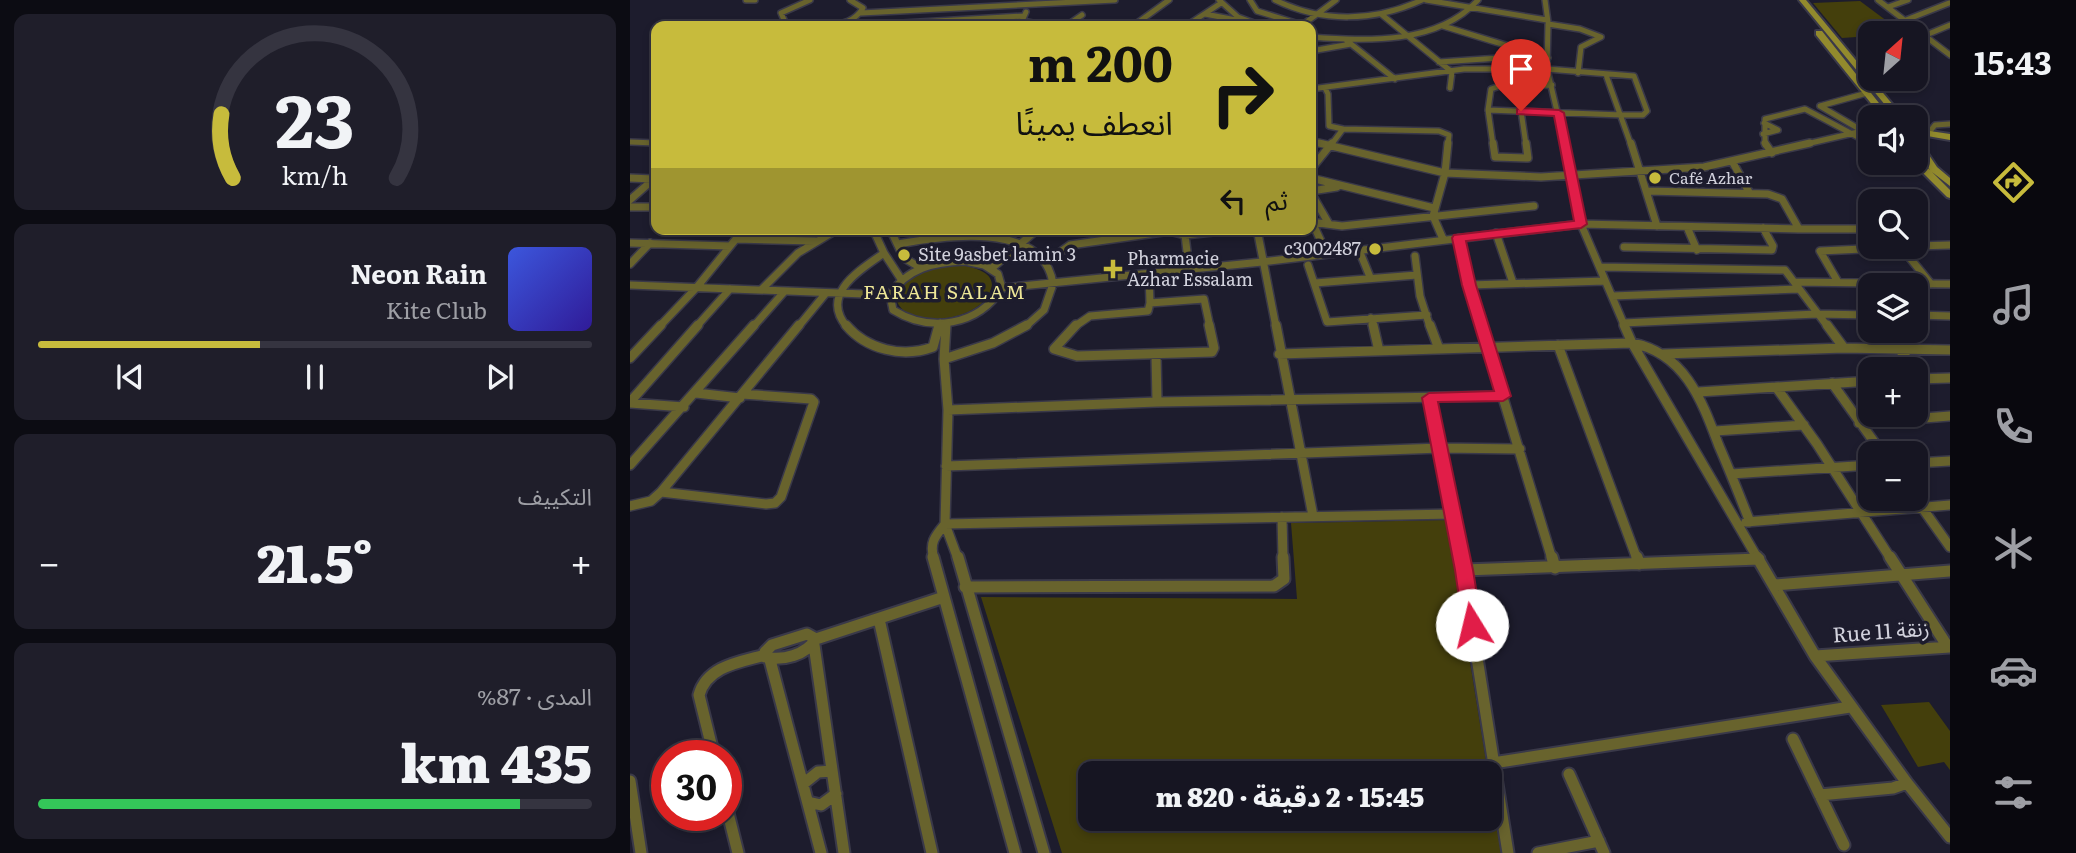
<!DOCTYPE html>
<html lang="ar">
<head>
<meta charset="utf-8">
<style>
	:root { --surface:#161522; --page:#1f1e2a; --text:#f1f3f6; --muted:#9e9fa5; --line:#353440; --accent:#c7bb3c }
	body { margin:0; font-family:Literata,"Noto Sans Arabic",serif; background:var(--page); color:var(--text); direction:rtl; height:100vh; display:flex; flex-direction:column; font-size:26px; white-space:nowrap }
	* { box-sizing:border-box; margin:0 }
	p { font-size:23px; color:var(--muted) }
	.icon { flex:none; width:38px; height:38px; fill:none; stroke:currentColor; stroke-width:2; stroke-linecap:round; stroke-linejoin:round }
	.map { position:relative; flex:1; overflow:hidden; direction:ltr }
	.sheet { display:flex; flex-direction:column; gap:14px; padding:14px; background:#0c0c13; width:630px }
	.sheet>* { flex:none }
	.top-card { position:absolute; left:21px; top:21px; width:665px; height:214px; border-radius:14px; box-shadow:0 4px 10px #0003,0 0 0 2px var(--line); direction:rtl; background:#c7bb3c; color:#111; overflow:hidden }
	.needle { width:46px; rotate:27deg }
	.fabs { position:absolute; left:1228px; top:21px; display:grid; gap:14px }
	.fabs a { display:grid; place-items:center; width:70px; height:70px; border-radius:14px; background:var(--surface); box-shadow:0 4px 10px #0003,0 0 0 2px var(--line); font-size:35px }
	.speed { position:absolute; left:21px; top:740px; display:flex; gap:14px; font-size:35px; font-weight:700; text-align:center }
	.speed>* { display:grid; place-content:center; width:91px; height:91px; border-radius:50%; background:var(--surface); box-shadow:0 4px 10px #0003,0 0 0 2px var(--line); line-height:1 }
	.speed .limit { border:10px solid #d22; background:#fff; color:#111 }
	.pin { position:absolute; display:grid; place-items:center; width:60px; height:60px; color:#fff; margin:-72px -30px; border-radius:50% 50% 50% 0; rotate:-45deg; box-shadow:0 0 7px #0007 }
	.pin .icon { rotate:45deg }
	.me { position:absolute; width:77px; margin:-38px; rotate:351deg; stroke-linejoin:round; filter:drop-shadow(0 0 5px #0008) }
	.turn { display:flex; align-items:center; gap:24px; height:147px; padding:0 28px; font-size:32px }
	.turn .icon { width:91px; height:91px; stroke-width:2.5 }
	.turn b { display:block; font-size:49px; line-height:60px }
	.then { display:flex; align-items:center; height:66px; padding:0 28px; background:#0003; gap:14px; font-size:26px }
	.big { font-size:52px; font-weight:800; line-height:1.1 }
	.sheet .tile { flex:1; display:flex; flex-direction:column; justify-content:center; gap:10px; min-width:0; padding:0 24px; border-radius:14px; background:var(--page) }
	.sheet .dial { align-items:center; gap:0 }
	.dial svg { height:182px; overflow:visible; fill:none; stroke:var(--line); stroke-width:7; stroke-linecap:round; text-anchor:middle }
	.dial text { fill:var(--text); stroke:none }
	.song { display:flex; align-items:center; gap:21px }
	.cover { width:84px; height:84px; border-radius:10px; background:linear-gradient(135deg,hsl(230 70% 55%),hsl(250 70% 35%)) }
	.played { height:7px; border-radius:4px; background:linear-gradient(90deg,var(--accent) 40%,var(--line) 40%) }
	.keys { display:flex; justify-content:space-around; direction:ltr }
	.heat { display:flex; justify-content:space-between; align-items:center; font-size:38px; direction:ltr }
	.charge { height:10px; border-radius:5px; background:linear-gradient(90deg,#34c759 87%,var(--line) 0) }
	.trip { position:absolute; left:448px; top:761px; width:424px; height:70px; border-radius:14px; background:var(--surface); box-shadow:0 4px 10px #0003,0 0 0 2px var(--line); font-weight:800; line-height:70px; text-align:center; direction:rtl }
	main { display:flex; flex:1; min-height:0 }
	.menu { display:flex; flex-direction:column; width:126px; justify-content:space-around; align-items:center; background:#09080e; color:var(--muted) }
	.menu .icon { width:49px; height:49px }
	.menu .selected { color:var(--accent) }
	.menu b { font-size:32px; color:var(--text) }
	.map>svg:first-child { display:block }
	.green { fill:#443f0c }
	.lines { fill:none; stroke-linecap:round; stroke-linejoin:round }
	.street-far3-casing { stroke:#3a3949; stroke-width:8 }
	.street-far2-casing { stroke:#3a3949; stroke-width:10 }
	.street-far1-casing { stroke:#3a3949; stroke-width:12 }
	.street-casing { stroke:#3a3949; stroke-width:15 }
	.secondary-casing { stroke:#3a3949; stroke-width:4 }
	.street-far3 { stroke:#68632d; stroke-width:5 }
	.street-far2 { stroke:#68632d; stroke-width:7 }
	.street-far1 { stroke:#68632d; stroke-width:9 }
	.street { stroke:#68632d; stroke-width:11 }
	.secondary { fill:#928a2d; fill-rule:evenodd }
	.route { fill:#e11d48; stroke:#92132f; stroke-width:2 }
	.poi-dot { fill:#c7bb3c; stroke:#1d1c2d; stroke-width:2.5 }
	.labels { text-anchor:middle; stroke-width:7; stroke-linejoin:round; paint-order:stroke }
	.far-poi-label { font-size:16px; fill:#d2d2dd; stroke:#1d1c2d; text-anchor:start }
	.poi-label { font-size:18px; fill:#d2d2dd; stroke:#1d1c2d; text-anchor:start }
	.neighbourhood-label { font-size:19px; letter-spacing:2px; fill:#ede697; stroke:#1d1c2d }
	.near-street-label { font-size:21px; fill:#d2d2dd; stroke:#1d1c2d }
</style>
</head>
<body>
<main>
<nav class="menu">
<b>15:43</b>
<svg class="icon selected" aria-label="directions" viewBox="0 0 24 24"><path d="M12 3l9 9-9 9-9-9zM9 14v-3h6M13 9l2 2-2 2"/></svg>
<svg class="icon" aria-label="music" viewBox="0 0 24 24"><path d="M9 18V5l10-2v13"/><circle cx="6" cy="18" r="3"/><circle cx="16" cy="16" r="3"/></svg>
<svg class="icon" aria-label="phone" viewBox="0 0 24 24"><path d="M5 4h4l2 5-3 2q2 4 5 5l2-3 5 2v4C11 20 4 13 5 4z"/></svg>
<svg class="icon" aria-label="climate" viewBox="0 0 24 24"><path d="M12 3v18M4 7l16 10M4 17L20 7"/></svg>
<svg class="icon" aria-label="car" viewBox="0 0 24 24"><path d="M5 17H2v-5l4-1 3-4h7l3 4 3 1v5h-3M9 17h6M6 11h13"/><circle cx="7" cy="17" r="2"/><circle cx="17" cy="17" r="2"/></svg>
<svg class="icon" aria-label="filters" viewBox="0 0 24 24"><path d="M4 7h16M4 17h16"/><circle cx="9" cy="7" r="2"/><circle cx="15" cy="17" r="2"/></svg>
</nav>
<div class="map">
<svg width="1320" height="853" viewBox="0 0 1320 853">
	<rect width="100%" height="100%" fill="#1d1c2d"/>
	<path class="green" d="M1230 1 1273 33H1241V36L1212 38 1183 3Z
		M330 265C344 267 369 273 360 292 349 318 295 328 273 310 269 306 266 302 267 296 270 271 310 266 330 265Z
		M817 520 858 773 460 774V819H859V780L871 853H432L351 597 667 599 661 523Z
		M1299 702 1320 731V770L1314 762 1288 767 1251 705Z"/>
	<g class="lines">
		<defs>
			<path id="street-far3" d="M116 0H125
				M589 0 608 17 632 26
				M620 0 627 11 672 25
				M645 0C692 23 744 22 792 0
				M796 0 917 20
				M915 0 918 22
				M1248 0 1320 55
				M1258 7 1278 0
				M231 13 485 0
				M575 14 611 21
				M751 14 822 72 820 88
				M1276 20 1319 3
				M392 21 418 26
				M273 23 394 16
				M168 26 155 22 151 13 180 0
				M199 26C213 24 225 21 233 8L220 0
				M240 26 260 23 276 25
				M384 26 392 21 396 12
				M436 26 452 15
				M503 26 539 0
				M556 26 591 3
				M671 26 706 0
				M813 26 918 58
				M1296 35 1320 25
				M681 37C737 41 807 45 848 0
				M716 40 765 79
				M681 51 721 44
				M809 62 901 56
				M976 75 1001 145
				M695 88 698 94 699 126 713 129 701 145
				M681 89 834 69H917L1004 76 1017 111 1013 115H992L858 110
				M1190 106 1237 93
				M1190 106 1231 130
				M891 111 896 145
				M713 129 809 131 819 135 818 145
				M1301 130 1305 125 1320 124
				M1133 134 1148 130 1134 123
				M681 141 696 145
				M0 142 26 143
				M863 145 858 110 861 89 870 86 922 85
				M935 145 917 69 918 24 950 29 971 37 951 47 948 73
				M1135 145V119L1175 109 1241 144
				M1172 145 1241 129"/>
			<path id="street-far2" d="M22 143H26
				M689 143 815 173 911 177 1074 167 1180 143
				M863 143 865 157 898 158 896 143
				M935 143 951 224 995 327
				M1001 143 1027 226
				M1135 143 1142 153
				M1102 161 1119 192
				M681 169 702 143
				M0 178 23 179
				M681 178 804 208
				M681 191 707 187
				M681 193 699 224
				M0 200 26 177
				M0 207H26
				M681 222 712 226 904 206
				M682 222 697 254
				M1057 227 1067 250
				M243 229 254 253 271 279
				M260 229 274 258 291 268
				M627 229 646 327
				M1169 229H1241
				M535 230 555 235 610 229
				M866 233 883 283
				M555 235 559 268
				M829 238 852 327
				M106 239 185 241
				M813 239 803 216 815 173 818 143
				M0 243 100 246
				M268 244C312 236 414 220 423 284L414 310 395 327
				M1286 246 1320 245
				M994 247 1142 250 1143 246 1133 228
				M1271 247 1301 284
				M729 250 740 277
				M785 256 790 296 800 327
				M335 261 354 265 368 274 372 288C348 326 300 333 263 310L260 295C277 268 304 262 335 261Z
				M415 263 440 245 540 231
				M0 264 20 243
				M678 265 697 322 797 315
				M970 267 1155 270 1198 327
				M362 268 408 229
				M519 274 520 303
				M1165 282 1320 284
				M1208 282 1190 251 1276 247
				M685 283 787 275
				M0 285 260 295
				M839 285 975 281
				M372 288 632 262 951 224 1169 229 1152 199 1138 194 1017 191
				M131 290 168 253 208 229
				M982 296 1169 289
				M520 303 574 299 580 327
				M1286 315 1320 316
				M741 318 743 327
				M993 323 1187 314 1241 315
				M29 327 67 287 114 229
				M66 327 100 289
				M123 327 154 292
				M168 327 196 293
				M217 327C189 294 230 270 254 253
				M309 327 310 323
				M316 327V323
				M444 327 460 316 518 311 520 303"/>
			<path id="street-far1" d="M216 325C237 350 273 358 303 347L309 325
				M316 325 314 359 318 410 315 524 328 559
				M446 325 424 349 447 356 582 352 584 348 579 325
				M646 325 683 516
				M743 325 749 351
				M800 325 809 349
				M851 325 922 559
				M994 325 1002 343 1128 559
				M1197 325 1214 348
				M928 345 1007 559
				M1269 349 1294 379
				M649 354 1002 343C1055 353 1072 401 1089 446 1100 471 1110 497 1120 522
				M1033 354 1214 348 1320 350
				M526 355 527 402
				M0 358 31 325
				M314 359 363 343 397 325
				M1286 379 1320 378
				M1202 383 1252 453
				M1146 387 1187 444 1261 559
				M1068 392 1241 381
				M66 393 110 398
				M799 398 832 559
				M0 402 68 325
				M0 403 54 407
				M318 410 527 402 873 396
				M1229 423 1320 416
				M1085 431 1174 425
				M1286 463 1320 461
				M0 465 124 325
				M316 466 811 448 890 449
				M1101 474 1241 465
				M31 492 136 504 145 503 151 497 184 402 181 399 112 394
				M1286 499 1320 547
				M0 506 21 501 31 492 169 325
				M652 517 653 559
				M1116 522 1320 505
				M315 524 823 514
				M304 559C299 543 305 536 315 524
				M1125 559H1129"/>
			<path id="street" d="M303 557 385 853
				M328 557 414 853
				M831 557 878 853
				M922 557 925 568
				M1007 557 1009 564
				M1127 557 1185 656 1277 783 1320 837
				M1260 557 1318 647
				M834 570 1129 559
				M1144 585 1320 571
				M335 587 644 586 654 579 653 557
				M249 619 302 853
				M177 634 186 639C176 655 153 661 135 657V652L142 645Z
				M186 639 314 597
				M184 645 214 853
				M1185 656 1320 647
				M140 660 191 853
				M1163 739 1214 845
				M84 756 69 695C77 666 110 662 135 655
				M863 763 1220 707
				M939 774 974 853
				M0 781 11 853
				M173 784 188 772 202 771
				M1190 795 1263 788 1277 783
				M178 802 191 805 206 794
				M96 805 108 853
				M908 853 969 841"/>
			<path id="secondary" d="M1169 0H1176L1273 117H1265Z
				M1186 31H1192L1260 117H1252L1186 35Z
				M1286 129 1320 134V140L1286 134Z
				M1286 139 1289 140 1307 167 1320 178V186L1302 172 1320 190V198L1317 197 1283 163H1286V158L1300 170 1286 149Z"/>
		</defs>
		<use href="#street-far3" class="street-far3-casing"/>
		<use href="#street-far2" class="street-far2-casing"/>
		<use href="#street-far1" class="street-far1-casing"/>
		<use href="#street" class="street-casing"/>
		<use href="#secondary" class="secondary-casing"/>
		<use href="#street-far3" class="street-far3"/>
		<use href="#street-far2" class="street-far2"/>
		<use href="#street-far1" class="street-far1"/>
		<use href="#street" class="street"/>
		<use href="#secondary" class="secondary"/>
	</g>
	<path class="route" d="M891 108 929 110 934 113 957 224 951 228 836 241 846 285 881 396 873 401 808 402 843 570 852 625 849 630 842 633 835 630 833 625 825 570 792 398 799 393 864 391 832 285 822 238 824 235 944 221 924 116 887 114V109Z"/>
	<g class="poi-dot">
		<circle cx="1025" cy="178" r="7"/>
		<circle cx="745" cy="249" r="7"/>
		<circle cx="274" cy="255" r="7"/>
		<path d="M479.5 258.5h7v7h7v7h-7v7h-7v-7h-7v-7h7z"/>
	</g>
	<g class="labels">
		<g class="far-poi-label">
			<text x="1039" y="184">Café Azhar</text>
		</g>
		<g class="poi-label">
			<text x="731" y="255" text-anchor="end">c3002487</text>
			<text x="288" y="261">Site 9asbet lamin 3</text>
			<text x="497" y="265">Pharmacie<tspan x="497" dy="21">Azhar Essalam</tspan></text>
		</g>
		<g class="neighbourhood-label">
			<text x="315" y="299">FARAH SALAM</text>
		</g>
		<g class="near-street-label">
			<text transform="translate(1251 632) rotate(-4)" y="7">Rue 11 زنقة</text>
		</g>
	</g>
</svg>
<div class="fabs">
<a><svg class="needle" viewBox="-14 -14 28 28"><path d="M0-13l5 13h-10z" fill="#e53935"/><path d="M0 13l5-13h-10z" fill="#9e9fa5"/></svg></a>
<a><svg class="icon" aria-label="sound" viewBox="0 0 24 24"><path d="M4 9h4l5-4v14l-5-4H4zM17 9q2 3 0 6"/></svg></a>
<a><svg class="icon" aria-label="search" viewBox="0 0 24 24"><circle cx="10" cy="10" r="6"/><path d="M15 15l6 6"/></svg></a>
<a><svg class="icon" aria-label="layers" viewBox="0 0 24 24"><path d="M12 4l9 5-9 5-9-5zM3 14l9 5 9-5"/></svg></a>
<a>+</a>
<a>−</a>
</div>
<div class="speed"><div class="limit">30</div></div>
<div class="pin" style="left:891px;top:111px;background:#d93025"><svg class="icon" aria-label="arrive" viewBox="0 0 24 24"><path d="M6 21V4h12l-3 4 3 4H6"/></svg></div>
<svg class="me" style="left:842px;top:625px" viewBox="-20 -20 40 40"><circle r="19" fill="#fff"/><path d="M0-13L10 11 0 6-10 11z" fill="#e11d48"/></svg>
<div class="trip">15:45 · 2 دقيقة · 820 m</div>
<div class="top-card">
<div class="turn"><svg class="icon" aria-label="right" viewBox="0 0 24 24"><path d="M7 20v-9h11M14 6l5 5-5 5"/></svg><div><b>200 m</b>انعطف يمينًا</div></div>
<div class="then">ثم<svg class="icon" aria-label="left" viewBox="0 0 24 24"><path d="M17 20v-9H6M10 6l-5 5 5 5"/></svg></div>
</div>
</div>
<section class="sheet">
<div class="tile dial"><svg viewBox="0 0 100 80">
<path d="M14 69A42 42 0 1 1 86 69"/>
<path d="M14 69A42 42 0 0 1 9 41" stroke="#c7bb3c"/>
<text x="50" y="56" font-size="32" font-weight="700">23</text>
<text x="50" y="72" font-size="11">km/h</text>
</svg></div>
<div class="tile">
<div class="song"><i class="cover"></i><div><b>Neon Rain</b><p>Kite Club</p></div></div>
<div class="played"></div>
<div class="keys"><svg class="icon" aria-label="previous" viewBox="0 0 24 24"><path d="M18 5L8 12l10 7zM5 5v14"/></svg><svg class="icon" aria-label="pause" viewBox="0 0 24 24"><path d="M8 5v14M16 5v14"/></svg><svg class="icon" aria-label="next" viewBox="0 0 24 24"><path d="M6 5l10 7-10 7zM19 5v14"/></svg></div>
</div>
<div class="tile"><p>التكييف</p>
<div class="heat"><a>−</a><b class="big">21.5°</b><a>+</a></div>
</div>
<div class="tile"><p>المدى · 87%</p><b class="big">435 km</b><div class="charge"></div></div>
</section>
</main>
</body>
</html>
